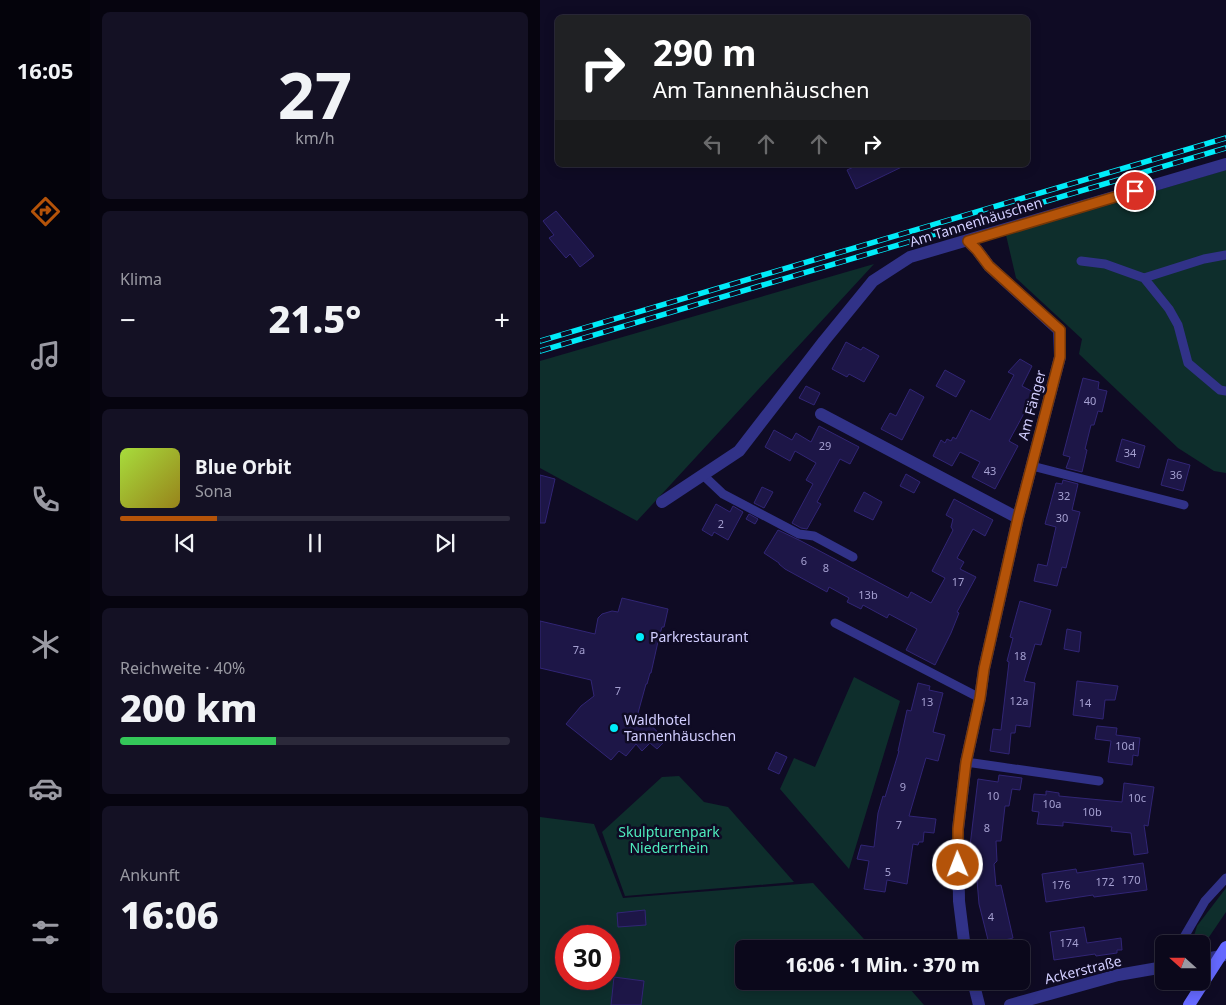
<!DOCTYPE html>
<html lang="de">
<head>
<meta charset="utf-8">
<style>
	:root { --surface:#0b081b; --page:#141124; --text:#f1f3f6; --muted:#9a9aa3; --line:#2b293a; --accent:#b45309 }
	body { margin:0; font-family:"Noto Sans",sans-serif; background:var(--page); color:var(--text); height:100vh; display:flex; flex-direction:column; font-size:19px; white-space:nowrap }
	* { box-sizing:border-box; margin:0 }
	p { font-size:16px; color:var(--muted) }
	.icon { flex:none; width:28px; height:28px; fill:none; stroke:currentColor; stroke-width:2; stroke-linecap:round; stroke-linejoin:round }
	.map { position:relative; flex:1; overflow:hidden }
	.details { display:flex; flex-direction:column; gap:12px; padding:12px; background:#06040f; width:450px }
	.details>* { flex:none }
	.banner { position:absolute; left:15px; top:15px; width:475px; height:152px; border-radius:8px; box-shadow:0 2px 12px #0003,0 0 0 1px var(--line); background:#202124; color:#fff; overflow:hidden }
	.needle { width:32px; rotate:291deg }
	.controls { position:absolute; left:615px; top:935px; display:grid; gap:10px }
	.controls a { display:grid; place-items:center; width:55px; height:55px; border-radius:8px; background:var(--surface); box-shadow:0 2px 12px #0003,0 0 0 1px var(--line); font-size:25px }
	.speed { position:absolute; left:15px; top:925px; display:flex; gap:10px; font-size:25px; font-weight:700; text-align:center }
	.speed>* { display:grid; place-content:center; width:65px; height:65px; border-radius:50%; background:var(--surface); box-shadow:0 2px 12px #0003,0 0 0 1px var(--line); line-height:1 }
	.speed .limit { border:8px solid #d22; background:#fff; color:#111 }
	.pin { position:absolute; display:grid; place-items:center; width:42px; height:42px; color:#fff; margin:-21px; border:2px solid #fff; border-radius:50%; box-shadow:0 1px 5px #0007 }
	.me { position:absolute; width:55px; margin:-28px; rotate:359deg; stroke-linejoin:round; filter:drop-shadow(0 0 4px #0008) }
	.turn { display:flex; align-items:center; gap:18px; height:105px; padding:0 15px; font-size:22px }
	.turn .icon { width:65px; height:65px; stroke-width:2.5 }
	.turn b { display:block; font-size:35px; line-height:42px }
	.lanes { display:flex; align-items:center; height:48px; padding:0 15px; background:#0003; justify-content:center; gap:25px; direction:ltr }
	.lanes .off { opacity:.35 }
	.big { font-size:38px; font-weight:800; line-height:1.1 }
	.details .card { flex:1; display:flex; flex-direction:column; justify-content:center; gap:8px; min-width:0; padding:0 18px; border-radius:8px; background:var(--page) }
	.details .dial { align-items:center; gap:0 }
	.dial b { font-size:65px; line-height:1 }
	.song { display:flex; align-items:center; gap:15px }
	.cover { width:60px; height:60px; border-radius:8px; background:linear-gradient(135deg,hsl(80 70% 55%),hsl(50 70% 35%)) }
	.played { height:5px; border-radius:2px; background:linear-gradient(90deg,var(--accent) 25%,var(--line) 25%) }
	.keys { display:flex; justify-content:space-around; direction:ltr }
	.heat { display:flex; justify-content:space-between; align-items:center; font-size:28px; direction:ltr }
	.charge { height:8px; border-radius:4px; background:linear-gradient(90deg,#34c759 40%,var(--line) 0) }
	.trip { position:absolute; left:195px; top:940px; width:295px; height:50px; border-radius:8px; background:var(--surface); box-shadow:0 2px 12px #0003,0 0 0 1px var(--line); font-weight:800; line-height:50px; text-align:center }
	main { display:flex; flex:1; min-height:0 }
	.menu { display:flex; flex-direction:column; width:90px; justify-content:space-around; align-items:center; background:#04030b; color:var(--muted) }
	.menu .icon { width:35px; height:35px }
	.menu .current { color:var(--accent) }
	.menu b { font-size:22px; color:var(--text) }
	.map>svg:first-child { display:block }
	.green { fill:#0e2e2c; fill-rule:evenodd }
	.building { fill:#1d1647; stroke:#312575 }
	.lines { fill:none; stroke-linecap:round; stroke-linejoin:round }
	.lane { stroke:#313288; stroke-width:9 }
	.street { stroke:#313288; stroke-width:12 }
	.secondary { stroke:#6569ff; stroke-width:12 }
	.rail-casing { stroke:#00ecf9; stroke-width:5.5 }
	.rail { stroke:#0f0b24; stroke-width:4; stroke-dasharray:11; stroke-linecap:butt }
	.route-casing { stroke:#753606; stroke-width:12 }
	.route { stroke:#b45309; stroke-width:9 }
	.poi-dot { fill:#00ecf9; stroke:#0f0b24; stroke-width:2 }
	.labels { text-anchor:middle; stroke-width:5; stroke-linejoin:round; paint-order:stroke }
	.number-label { font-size:11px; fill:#a5a0d1 }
	.street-label { font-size:14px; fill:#d2ceff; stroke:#0f0b24 }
	.poi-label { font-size:14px; fill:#d2ceff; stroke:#0f0b24; text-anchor:start }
	.park-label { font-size:14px; fill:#4eecbd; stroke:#0f0b24 }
</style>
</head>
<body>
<main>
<nav class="menu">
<b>16:05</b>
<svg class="icon current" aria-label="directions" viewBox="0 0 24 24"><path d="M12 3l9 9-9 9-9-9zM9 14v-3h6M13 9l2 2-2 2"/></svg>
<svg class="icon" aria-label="music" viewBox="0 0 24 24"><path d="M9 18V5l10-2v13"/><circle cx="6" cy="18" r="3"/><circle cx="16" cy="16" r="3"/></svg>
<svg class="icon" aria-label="phone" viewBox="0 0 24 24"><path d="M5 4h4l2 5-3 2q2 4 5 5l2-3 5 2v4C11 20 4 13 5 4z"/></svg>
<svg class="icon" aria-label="climate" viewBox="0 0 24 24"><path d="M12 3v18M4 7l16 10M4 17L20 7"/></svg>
<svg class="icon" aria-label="car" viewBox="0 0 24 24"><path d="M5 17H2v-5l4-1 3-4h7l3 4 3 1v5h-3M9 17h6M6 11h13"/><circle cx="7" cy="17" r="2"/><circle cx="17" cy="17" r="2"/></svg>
<svg class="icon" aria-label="filters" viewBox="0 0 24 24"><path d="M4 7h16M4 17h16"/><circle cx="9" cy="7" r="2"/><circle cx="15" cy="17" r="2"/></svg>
</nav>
<section class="details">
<div class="card dial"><b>27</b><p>km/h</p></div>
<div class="card"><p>Klima</p>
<div class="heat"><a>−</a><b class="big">21.5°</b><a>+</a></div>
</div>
<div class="card">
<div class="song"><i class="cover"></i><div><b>Blue Orbit</b><p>Sona</p></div></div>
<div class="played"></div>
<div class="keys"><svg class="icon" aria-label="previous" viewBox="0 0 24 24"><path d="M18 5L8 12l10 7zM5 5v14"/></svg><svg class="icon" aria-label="pause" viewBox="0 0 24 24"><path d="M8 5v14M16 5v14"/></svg><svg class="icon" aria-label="next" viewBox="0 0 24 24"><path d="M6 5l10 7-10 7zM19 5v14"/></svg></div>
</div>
<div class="card"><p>Reichweite · 40%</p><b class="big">200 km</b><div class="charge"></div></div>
<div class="card"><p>Ankunft</p><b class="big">16:06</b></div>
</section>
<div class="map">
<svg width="686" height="1005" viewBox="0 0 686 1005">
	<rect width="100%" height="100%" fill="#0f0b24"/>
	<path class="green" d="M686 170V473L674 471 638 448 539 354 542 339 476 278 466 235Z
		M334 264 97 521 0 468V361Z
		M314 677 360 701 309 869 240 789 254 758 275 767Z
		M139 776 164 802 188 807 254 882 85 896 62 832 122 777Z
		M0 817 54 824 83 898 273 883 333 949H204V981H363L384 1005H0ZM26 936H69V979H26Z
		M686 888V912L667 940 659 944 653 939 657 926Z"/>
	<path class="building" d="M318 165H366L316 189 307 170Z
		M16 211 54 256 40 267 30 254 26 258 9 238 14 235 3 221Z
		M306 342 321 350 323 347 339 356 324 382 309 374 307 377 292 369Z
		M480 359 492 366 482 386 495 393 469 441 478 446 455 489 432 477 440 462 420 452 412 466 393 456 401 440 405 443 407 439 411 441 413 437 416 439 431 410 450 420 474 375 468 372Z
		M405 370 425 381 416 397 396 386Z
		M543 378 559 382 558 389 567 391 562 412 558 411 554 425H551L545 449 547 450 542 472 526 468 530 457 523 455Z
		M266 386 280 393 274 405 259 398Z
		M370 389 384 397 362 440 341 429 350 413 356 416Z
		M279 426 319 447 310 464 300 459 277 502 281 504 267 529 261 528 252 523 273 484 266 480 276 463 255 451 250 461 225 447 234 430 252 440 256 433 271 442Z
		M582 439 605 446 599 468 576 461Z
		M628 459 650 465 643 491 621 485Z
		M366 474 380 482 374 493 360 486Z
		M0 475 15 479 5 523H0Z
		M523 480 538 484 532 510 540 512 526 568 522 567 517 586 494 581 498 564 507 566 516 527 505 524 516 483 522 484Z
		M222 487 233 492 224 508 214 503Z
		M324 492 342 502 333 520 314 511Z
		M414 499 453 520 445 536 433 529 417 558 424 562 420 569 436 577 417 612 419 613 411 633 395 665 366 650 377 629 349 614 347 618 323 605 321 609 307 602 309 598 289 587 287 592 245 569 239 564V563L224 553 238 530 261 541 368 598 371 592 391 603 405 578 392 571 413 530 411 527 413 519 406 515Z
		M176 504 190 512 193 506 203 512 188 540 174 532 172 536 162 530Z
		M209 514 218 519 215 524 206 519Z
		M82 598 128 609 124 627H122L119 637 111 673H110L107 684H106L98 713 126 740 117 749 110 743 102 751 96 744 86 756 79 751 71 760 26 724 41 706 54 696 51 680 0 668V621L55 634 58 618 62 614 72 611 78 612Z
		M480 601 511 610 501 645 495 644 484 681 495 683 490 727 476 725 475 733H471L469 754 450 751 453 729 461 730 469 662 467 661 473 638 470 637Z
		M527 629 541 632 539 652 524 649Z
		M537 681 578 686 575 700H565L563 719 533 715Z
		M378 683 390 686 389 690 403 693 393 732 405 735 398 761 386 758 369 816 396 819 394 833 384 832 383 842H379L378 845 373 844 367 884 347 880 345 892 324 889 329 861 317 859 321 845 334 847 338 813 343 796 345 797 359 751H358L367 710 371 711Z
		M557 726 577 728 576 735 600 738 598 756 593 755 592 765 568 762 571 741 555 739Z
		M236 752 247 757 239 774 228 769Z
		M459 775 482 778 480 790 472 789 469 806H465L461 841H456L457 861 454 864 456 886 461 885 473 938 449 944 439 904 437 880H433L430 846 438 779 458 782Z
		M584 783 614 787 608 826 604 825 608 853 594 855 591 833 571 831 572 827 523 822V826L497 824 499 812 492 811 494 794 506 795V791L519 793V796L582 802Z
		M603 863 607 890 554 897 553 895 506 902 502 874 536 869 537 873Z
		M105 910 106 925 78 927 77 913Z
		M544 927 547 943 581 938 582 950H577V953L556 956 555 954 514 960 510 932Z
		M74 977 104 981 101 1005H71Z"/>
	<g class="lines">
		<path class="lane" d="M541 261 565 264 604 278 664 259 686 255
			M604 278 629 309 638 325 648 363 680 390 686 391
			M492 466 644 505
			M164 476 183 494 259 534 274 536 313 557
			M295 623 440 698
			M426 762 559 781
			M640 944 665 901 686 878"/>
		<path class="street" d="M281 414 478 518
			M122 502 199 451 284 341 333 281 370 257 686 164
			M425 949 419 901 418 829 426 762 440 698 444 669 478 518 520 357 519 330 449 266 437 250 428 241
			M661 960 686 955
			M433 981 439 1005
			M470 1005 578 975 624 967"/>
		<path class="secondary" d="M649 1005 686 947"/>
		<defs>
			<path id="rail" d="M0 341 686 138
				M0 351 686 148"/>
		</defs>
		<use href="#rail" class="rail-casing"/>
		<use href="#rail" class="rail"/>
	</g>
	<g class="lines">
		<defs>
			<path id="route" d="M418 865V829L426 762 440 698 444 669 478 518 520 357V330L449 266 437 250 428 241 595 191"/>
		</defs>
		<use href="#route" class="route-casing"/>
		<use href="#route" class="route"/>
	</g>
	<g class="poi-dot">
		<circle cx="100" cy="637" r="5"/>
		<circle cx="74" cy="728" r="5"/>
	</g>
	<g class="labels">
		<g class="number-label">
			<text x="550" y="405">40</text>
			<text x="285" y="450">29</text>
			<text x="590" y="457">34</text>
			<text x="450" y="475">43</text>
			<text x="636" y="479">36</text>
			<text x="524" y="500">32</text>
			<text x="522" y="522">30</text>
			<text x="181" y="528">2</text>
			<text x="264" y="565">6</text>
			<text x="286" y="572">8</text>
			<text x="418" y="586">17</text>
			<text x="328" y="599">13b</text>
			<text x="39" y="654">7a</text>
			<text x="480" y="660">18</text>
			<text x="78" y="695">7</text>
			<text x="479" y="705">12a</text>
			<text x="387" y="706">13</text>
			<text x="545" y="707">14</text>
			<text x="585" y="750">10d</text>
			<text x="363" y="791">9</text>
			<text x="453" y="800">10</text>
			<text x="597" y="802">10c</text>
			<text x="512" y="808">10a</text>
			<text x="552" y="816">10b</text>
			<text x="359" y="829">7</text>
			<text x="447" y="832">8</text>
			<text x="348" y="876">5</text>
			<text x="591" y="884">170</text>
			<text x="565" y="886">172</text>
			<text x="521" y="889">176</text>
			<text x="451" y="921">4</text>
			<text x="529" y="947">174</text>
		</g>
		<g class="street-label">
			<text transform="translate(436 222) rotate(-17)" y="5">Am Tannenhäuschen</text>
			<text transform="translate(492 405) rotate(-75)" y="5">Am Fänger</text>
			<text transform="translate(543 970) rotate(-14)" y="5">Ackerstraße</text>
		</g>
		<g class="poi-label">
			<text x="110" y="642">Parkrestaurant</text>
			<text x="84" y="725">Waldhotel<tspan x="84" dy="16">Tannenhäuschen</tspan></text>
		</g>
		<g class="park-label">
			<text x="129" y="837">Skulpturenpark<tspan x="129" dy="16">Niederrhein</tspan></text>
		</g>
	</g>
</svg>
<div class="controls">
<a><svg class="needle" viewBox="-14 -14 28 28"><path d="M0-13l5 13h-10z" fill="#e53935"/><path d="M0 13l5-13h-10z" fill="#9a9aa3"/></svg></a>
</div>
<div class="speed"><div class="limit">30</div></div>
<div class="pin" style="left:595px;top:191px;background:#d93025"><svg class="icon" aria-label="arrive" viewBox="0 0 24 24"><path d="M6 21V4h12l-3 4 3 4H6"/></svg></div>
<svg class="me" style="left:418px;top:865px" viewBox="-20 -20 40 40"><circle r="17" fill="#b45309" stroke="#fff" stroke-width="3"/><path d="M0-11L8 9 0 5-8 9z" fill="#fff"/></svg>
<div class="trip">16:06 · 1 Min. · 370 m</div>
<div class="banner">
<div class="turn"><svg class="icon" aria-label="right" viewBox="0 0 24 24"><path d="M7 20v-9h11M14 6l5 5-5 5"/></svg><div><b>290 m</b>Am Tannenhäuschen</div></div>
<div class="lanes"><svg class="icon off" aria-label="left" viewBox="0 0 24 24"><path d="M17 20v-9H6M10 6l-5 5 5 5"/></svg><svg class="icon off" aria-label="ahead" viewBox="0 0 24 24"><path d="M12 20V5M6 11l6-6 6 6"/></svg><svg class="icon off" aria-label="ahead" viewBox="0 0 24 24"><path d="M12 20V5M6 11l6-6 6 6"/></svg><svg class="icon" aria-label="right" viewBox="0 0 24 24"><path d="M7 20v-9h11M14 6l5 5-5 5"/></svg></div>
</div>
</div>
</main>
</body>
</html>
